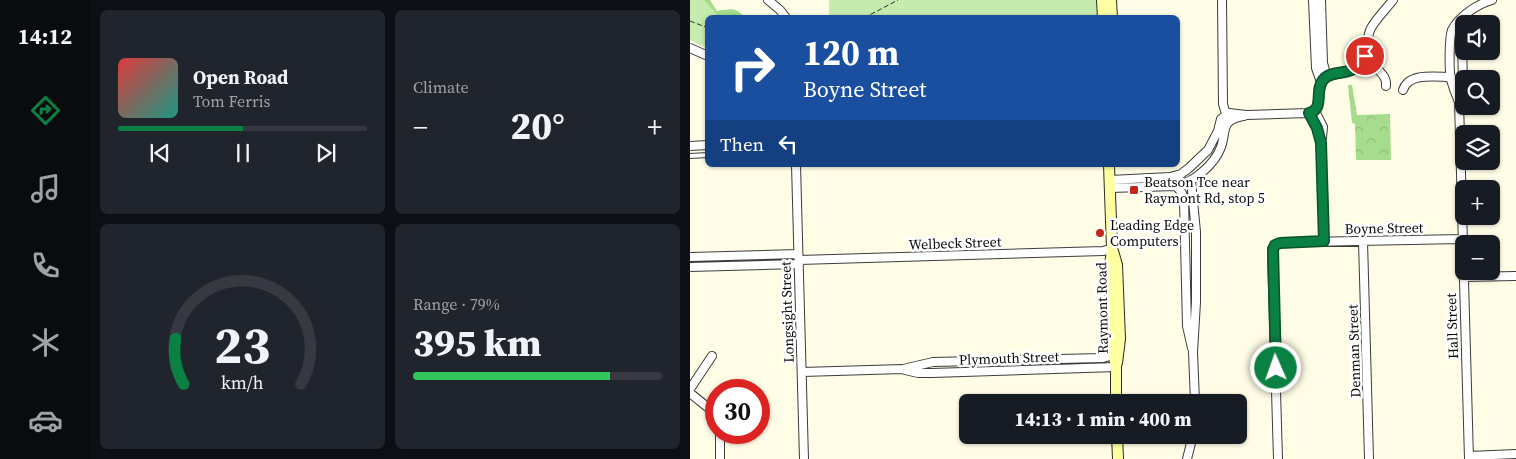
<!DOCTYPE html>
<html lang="en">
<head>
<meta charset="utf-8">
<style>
	:root { --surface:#171b24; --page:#20242c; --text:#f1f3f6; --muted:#9ea1a6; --line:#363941; --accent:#0b8043 }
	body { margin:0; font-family:"Source Serif 4",serif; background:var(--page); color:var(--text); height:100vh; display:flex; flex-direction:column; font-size:19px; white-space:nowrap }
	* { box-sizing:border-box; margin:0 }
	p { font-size:16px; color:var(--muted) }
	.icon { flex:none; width:28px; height:28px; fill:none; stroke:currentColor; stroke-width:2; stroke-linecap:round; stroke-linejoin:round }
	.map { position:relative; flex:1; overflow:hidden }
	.panel { display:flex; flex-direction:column; gap:10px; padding:10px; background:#0d0f14; width:600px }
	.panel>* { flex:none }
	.top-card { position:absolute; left:15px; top:15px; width:475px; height:152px; border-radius:8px; box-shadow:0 1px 4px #0004; background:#1a4fa0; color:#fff; overflow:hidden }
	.buttons { position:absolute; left:765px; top:15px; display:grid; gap:10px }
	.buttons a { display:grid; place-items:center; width:45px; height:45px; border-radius:8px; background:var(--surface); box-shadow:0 1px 4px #0004; font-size:25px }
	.speed { position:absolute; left:15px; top:379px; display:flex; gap:10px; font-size:25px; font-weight:700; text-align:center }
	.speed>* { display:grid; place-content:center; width:65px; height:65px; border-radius:50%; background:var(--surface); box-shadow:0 1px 4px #0004; line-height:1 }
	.speed .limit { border:8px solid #d22; background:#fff; color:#111 }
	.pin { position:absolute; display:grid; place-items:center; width:42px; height:42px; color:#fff; margin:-21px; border:2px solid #fff; border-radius:50%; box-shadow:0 1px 5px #0007 }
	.me { position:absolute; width:55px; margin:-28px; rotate:358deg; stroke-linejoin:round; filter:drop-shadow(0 0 4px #0008) }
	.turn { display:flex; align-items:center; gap:18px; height:105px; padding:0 15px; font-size:22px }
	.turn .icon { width:65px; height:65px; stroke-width:2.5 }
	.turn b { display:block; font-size:35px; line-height:42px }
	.then { display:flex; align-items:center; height:48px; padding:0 15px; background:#0003; gap:10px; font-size:19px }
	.big { font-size:38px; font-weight:800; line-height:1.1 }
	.panel .tile { flex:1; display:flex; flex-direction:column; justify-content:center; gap:8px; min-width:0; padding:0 18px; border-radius:8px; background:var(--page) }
	.panel .dial { align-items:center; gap:0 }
	.dial svg { height:130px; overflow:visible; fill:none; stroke:var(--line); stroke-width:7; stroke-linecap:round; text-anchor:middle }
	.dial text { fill:var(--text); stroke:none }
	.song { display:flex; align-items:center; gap:15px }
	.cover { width:60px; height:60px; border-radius:8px; background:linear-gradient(135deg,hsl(0 70% 55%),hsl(170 70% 35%)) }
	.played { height:5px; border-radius:2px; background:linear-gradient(90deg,var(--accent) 50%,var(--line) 50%) }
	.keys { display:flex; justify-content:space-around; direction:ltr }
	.heat { display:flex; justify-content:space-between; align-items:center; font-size:28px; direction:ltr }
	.charge { height:8px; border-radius:4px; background:linear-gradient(90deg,#34c759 79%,var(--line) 0) }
	.panel .tiles { flex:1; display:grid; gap:10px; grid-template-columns:repeat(2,1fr) }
	.trip { position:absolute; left:269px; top:394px; width:288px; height:50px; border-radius:8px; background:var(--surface); box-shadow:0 1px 4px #0004; font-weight:800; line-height:50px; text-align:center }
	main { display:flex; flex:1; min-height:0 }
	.menu { display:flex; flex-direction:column; width:90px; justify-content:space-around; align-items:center; background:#090b0e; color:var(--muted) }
	.menu .icon { width:35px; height:35px }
	.menu .selected { color:var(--accent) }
	.menu b { font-size:22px; color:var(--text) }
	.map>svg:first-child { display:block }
	.forest { fill:url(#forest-crowns) }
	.park { fill:#c6ebae }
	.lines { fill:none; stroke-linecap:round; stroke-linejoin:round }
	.service-casing { stroke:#3c3c3c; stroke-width:6 }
	.minor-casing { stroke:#3c3c3c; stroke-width:10 }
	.secondary-casing { stroke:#2b2b2b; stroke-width:12 }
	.path { stroke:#2b2b2b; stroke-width:1; stroke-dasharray:5 2.5; stroke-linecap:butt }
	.service { stroke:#fff; stroke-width:4 }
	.minor { stroke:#fff; stroke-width:8 }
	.secondary { stroke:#fdffa1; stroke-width:10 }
	.route-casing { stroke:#07532c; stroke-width:12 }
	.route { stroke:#0b8043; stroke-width:9 }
	.poi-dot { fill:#c22719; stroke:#fff; stroke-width:2 }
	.labels { text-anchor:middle; stroke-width:5; stroke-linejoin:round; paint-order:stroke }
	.poi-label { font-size:14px; fill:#090909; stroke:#fff; text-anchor:start }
	.street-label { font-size:14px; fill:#090909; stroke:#fff }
</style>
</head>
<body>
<main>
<nav class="menu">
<b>14:12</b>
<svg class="icon selected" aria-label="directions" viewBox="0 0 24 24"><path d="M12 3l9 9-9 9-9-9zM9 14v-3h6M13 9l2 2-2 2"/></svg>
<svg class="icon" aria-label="music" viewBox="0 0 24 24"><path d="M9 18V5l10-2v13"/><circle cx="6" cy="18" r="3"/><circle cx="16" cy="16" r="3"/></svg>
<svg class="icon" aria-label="phone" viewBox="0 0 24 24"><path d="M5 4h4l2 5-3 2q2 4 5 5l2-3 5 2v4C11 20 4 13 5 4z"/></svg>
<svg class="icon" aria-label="climate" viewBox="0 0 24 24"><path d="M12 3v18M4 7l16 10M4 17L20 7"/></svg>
<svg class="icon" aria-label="car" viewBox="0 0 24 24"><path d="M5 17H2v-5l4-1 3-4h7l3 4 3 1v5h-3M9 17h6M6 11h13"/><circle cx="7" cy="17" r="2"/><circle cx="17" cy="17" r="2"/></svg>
</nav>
<section class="panel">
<div class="tiles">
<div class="tile">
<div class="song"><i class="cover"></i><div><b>Open Road</b><p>Tom Ferris</p></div></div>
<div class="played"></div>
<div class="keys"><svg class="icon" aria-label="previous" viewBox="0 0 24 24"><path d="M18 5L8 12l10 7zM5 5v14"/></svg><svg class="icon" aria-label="pause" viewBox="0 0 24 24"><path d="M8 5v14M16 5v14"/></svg><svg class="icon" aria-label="next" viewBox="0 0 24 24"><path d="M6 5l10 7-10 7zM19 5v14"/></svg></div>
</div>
<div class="tile"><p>Climate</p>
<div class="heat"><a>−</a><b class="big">20°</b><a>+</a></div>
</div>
<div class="tile dial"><svg viewBox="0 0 100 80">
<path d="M14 69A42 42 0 1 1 86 69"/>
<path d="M14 69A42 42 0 0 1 9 41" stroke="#0b8043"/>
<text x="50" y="56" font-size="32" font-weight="700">23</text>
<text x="50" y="72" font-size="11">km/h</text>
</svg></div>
<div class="tile"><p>Range · 79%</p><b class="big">395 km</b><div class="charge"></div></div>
</div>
</section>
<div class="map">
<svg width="826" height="459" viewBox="0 0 826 459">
	<defs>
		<pattern id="forest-crowns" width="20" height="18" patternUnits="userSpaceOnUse" patternTransform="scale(1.25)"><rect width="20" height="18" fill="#a6dd8c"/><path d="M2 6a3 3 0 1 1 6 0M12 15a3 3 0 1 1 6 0" fill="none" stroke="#8ebc77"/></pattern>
	</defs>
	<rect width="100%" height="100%" fill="#fffde6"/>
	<path class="forest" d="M0 0H20L27 11C38 9 47 7 54 17L18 18Z
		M658 85H662L667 115 700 114 701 160H666L665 124 662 123Z"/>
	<path class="park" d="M0 0H14L29 17 18 18 17 48 0 40Z
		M139 0H408L409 18H139Z"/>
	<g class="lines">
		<defs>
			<path id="service" d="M0 156 18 155"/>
			<path id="minor" d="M78 0 90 10 96 18
				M532 0 533 104 537 118
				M623 0 626 68 631 82
				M631 0 633 63 637 77
				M678 37C683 46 681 56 685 65 689 73 697 75 696 86
				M0 48 18 56
				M637 77C647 73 658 74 667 67 679 58 675 40 681 28 687 18 696 9 703 0
				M713 90C719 72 746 77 761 77
				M769 102 773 84 772 40
				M625 111 633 127 632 138
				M619 113 627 128 631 143 634 241
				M0 146 18 145
				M106 165 114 459
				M420 180 480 177 491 174 499 168 518 150 528 131 531 119 539 113 556 115 618 113 624 112C634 102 624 88 637 77
				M501 180 506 232V302L503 352 505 402
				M486 186 492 193 494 201 497 326 502 348
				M420 188 486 186C503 183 525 164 531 147 534 140 533 131 537 124 541 118 548 117 554 116
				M673 241 679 459
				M0 257 108 254
				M109 260 413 251 422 249
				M0 267 109 264
				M773 277 826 276
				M215 370 228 373H242L426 367
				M112 372 213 369 243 362 413 358 423 355
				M0 389 22 356
				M0 393 26 414
				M30 432V459
				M779 456 826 454
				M497 459 503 435
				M588 459 582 254 584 246 590 243 616 242 772 239
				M779 459 769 102C766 95 763 87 761 80 759 71 759 38 762 30 769 16 788 4 802 0"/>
			<path id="secondary" d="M412 0 413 18
				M421 0 422 18
				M419 165 422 249 420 266V339L426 367V402
				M423 251 427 265 430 339 427 363
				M427 435 428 459"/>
		</defs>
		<use href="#service" class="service-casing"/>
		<use href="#minor" class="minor-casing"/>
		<use href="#secondary" class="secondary-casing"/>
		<path class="path" d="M174 18 208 0
			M0 21 18 28"/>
		<use href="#service" class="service"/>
		<use href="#minor" class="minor"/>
		<use href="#secondary" class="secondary"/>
	</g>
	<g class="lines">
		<defs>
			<path id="route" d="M586 368 583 249 585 245 590 243 634 241 631 143 627 128 619 113C635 109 624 91 633 80 643 67 664 80 675 56"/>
		</defs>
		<use href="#route" class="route-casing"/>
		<use href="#route" class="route"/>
	</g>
	<g class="poi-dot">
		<rect x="439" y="185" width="10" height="10" rx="2.5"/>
		<circle cx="410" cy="233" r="5"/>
	</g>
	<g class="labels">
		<g class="poi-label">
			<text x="454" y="187">Beatson Tce near<tspan x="454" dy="16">Raymont Rd, stop 5</tspan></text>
			<text x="420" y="230">Leading Edge<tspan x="420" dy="16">Computers</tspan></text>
		</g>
		<g class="street-label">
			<text transform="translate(694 228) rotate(-1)" y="5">Boyne Street</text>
			<text transform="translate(265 243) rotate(-2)" y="5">Welbeck Street</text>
			<text transform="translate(412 308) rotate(-91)" y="5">Raymont Road</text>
			<text transform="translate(97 312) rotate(-92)" y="5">Longsight Street</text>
			<text transform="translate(762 326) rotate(-92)" y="5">Hall Street</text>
			<text transform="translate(664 351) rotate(-92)" y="5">Denman Street</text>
			<text transform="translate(319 358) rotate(-2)" y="5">Plymouth Street</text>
		</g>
	</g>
</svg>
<div class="buttons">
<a><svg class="icon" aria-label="sound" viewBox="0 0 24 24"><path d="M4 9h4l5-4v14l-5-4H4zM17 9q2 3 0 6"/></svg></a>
<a><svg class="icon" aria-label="search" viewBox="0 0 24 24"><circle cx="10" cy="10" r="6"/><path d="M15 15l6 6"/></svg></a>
<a><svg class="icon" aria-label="layers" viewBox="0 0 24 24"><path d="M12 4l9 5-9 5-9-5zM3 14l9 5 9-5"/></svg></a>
<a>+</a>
<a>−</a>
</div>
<div class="speed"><div class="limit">30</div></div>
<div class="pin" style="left:675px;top:56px;background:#d93025"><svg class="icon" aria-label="arrive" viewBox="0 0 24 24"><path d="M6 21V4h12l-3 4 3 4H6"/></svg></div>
<svg class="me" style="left:586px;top:368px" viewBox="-20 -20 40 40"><circle r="17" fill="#0b8043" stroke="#fff" stroke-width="3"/><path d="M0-11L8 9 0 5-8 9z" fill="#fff"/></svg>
<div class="trip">14:13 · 1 min · 400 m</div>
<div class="top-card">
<div class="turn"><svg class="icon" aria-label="right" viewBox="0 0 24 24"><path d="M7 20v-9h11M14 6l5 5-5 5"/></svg><div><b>120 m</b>Boyne Street</div></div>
<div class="then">Then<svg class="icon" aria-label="left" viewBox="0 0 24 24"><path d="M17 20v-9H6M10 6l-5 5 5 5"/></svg></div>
</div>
</div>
</main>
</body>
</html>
